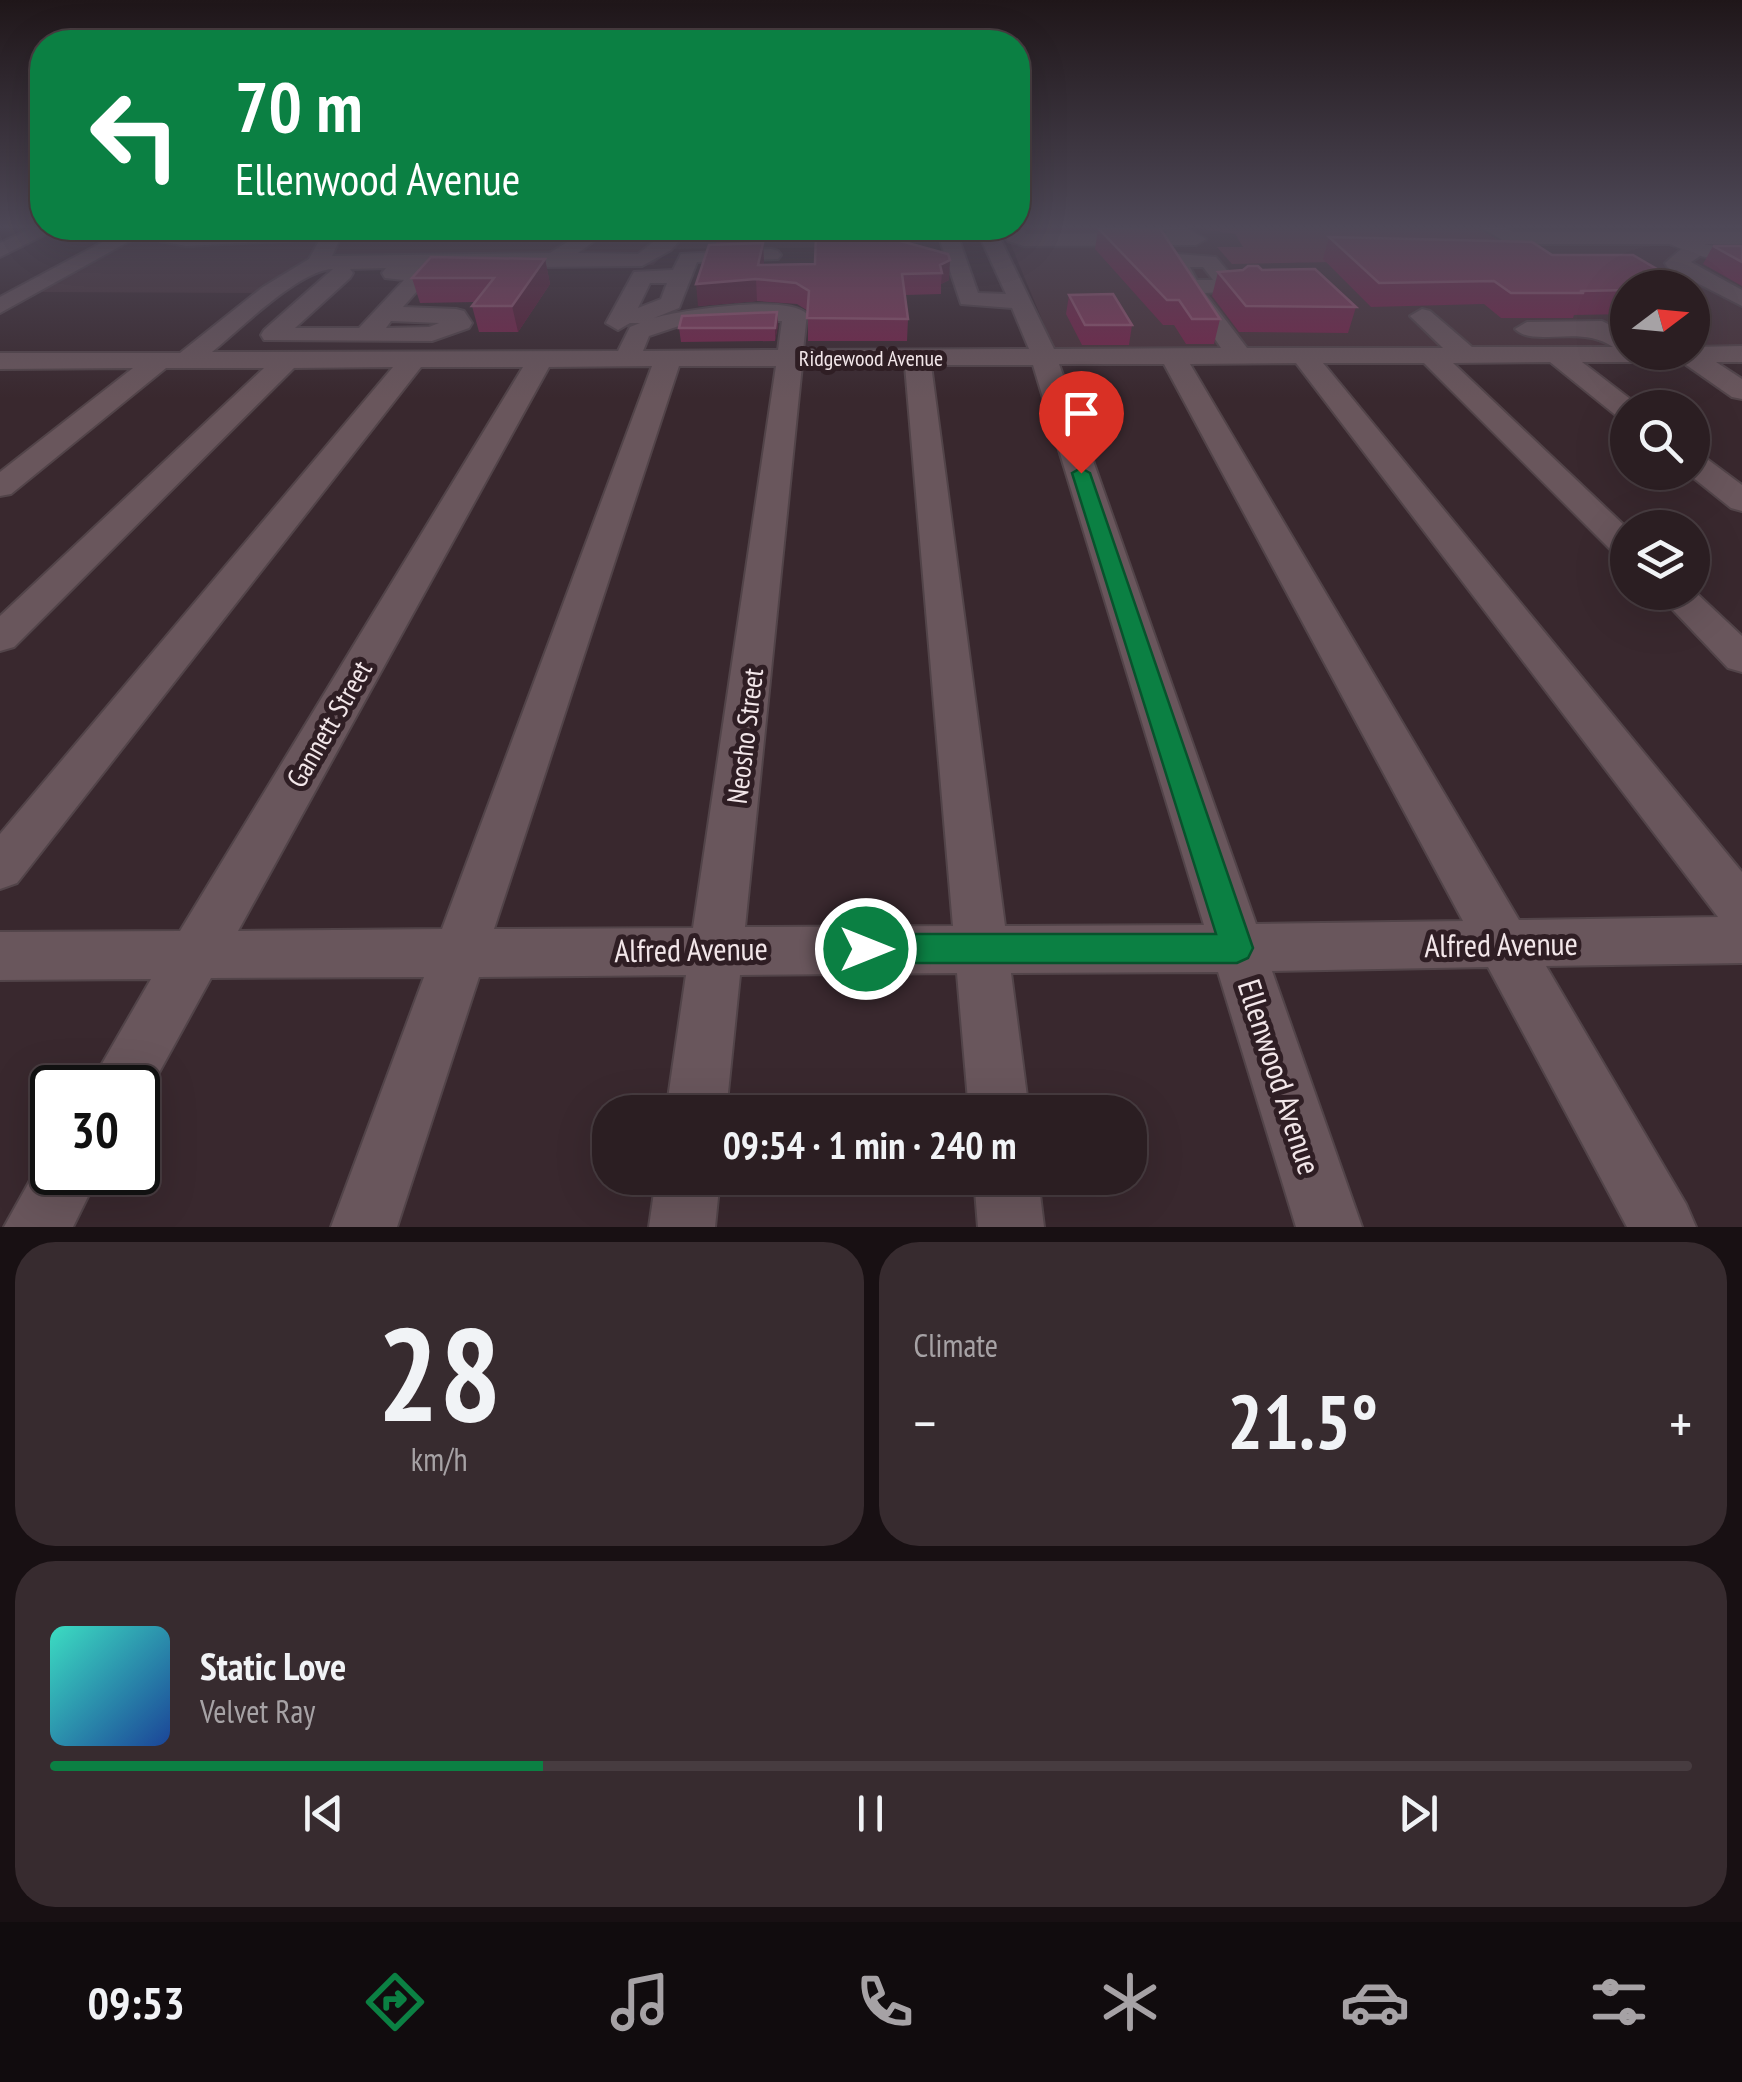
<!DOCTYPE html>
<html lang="en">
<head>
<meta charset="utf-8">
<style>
	:root { --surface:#2b1e22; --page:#372b2f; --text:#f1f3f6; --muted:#a6a2a5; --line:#473c40; --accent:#0b8043 }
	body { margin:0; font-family:"PT Sans Narrow",sans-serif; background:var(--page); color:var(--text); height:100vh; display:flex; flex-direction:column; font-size:38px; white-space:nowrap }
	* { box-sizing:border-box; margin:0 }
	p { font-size:32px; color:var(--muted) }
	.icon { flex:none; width:55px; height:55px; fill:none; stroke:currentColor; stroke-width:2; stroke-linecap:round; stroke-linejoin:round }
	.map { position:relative; height:1227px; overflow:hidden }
	.drawer { display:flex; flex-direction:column; gap:15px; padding:15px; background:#181013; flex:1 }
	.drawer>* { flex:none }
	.hud { position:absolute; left:30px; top:30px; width:1000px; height:210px; border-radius:40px; box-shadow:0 10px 40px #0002,0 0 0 2px var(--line); background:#0b8043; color:#fff; overflow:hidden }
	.needle { width:65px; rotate:74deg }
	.fabs { position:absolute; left:1610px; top:270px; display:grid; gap:20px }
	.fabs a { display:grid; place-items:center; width:100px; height:100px; border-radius:50%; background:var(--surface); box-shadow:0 10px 40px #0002,0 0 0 2px var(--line); font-size:50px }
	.speed { position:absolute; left:30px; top:1065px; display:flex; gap:20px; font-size:50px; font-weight:700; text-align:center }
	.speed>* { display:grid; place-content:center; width:130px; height:130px; border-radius:50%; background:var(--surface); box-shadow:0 10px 40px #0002,0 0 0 2px var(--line); line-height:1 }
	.speed .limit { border:5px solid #111; border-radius:15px; background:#fff; color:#111 }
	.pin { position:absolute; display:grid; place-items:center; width:85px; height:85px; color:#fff; margin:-102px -42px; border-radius:50% 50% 50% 0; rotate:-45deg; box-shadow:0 0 10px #0007 }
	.pin .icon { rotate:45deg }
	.me { position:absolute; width:110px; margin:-55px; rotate:90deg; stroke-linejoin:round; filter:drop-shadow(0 0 8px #0008) }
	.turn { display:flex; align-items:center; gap:35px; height:210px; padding:0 40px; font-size:45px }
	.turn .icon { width:130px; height:130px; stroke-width:2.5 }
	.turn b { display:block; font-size:70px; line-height:85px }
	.big { font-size:75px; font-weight:700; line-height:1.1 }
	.drawer .widget { flex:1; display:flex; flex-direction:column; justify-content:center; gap:15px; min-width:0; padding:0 35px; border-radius:40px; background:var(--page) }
	.drawer .dial { align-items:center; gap:0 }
	.dial b { font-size:130px; line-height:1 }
	.song { display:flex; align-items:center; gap:30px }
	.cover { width:120px; height:120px; border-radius:15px; background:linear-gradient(135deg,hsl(170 70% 55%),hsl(220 70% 35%)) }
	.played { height:10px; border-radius:5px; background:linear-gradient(90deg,var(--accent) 30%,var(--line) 30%) }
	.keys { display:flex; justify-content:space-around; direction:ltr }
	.heat { display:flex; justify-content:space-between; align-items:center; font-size:55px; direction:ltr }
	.drawer .tiles { flex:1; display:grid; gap:15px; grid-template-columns:1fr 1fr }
	.widget:last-child { grid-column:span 2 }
	.trip { position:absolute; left:592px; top:1095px; width:555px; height:100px; border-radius:40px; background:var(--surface); box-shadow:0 10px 40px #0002,0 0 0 2px var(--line); font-weight:700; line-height:100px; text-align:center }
	.menu { display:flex; height:160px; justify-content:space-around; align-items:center; background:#110c0e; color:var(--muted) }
	.menu .icon { width:70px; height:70px }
	.menu .current { color:var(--accent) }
	.menu b { font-size:45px; color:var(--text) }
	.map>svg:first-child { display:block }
	.built { fill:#49333a }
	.green { fill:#72364d }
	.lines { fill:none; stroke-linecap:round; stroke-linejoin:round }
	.minor-casing { stroke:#524449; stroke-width:4 }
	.minor { fill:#69565c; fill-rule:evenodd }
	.wall { fill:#77254b }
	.shaded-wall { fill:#591e38 }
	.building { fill:#843a5c; stroke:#965572; stroke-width:2.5 }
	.route { fill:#0b8043; stroke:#07532c; stroke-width:2.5 }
	.labels { text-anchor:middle; stroke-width:10; stroke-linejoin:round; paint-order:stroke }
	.far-street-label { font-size:22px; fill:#f2e6e9; stroke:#2f1e24 }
	.street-label { font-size:28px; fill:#f2e6e9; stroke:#2f1e24 }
	.near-street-label { font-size:32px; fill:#f2e6e9; stroke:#2f1e24 }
</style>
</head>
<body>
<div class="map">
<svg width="1742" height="1227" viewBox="0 0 1742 1227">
	<rect width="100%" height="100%" fill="#39282e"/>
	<path class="built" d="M1018 226H1181L1235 234 1244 247H1219L1298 263 1322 259 1534 257 1481 226H1742V350H1693L1692 288H1628L1627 350 1055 351 1004 228Z
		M147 228H846L847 247 671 249 653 265 324 268 342 234 328 235 307 268 262 293 33 292Z"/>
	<path class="green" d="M1181 226H1481L1536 258 1232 264 1217 247H1243L1235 234Z"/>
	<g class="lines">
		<defs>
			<path id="minor" d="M37 226 58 228 0 257V243Z
				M1020 226 1026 234 1167 233 1158 226H1183L1206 239 1196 245 1024 246 1008 241 1002 228Z
				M1478 226H1502L1513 232H1742V244H1704L1742 251V263L1700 256 1691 262 1742 290V306L1668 268 1665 263 1681 249 1670 244H1509Z
				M129 228H153L0 313V297Z
				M168 228H190L186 234 340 228 343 232 332 256 550 253 589 228H612L578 253 638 254 671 228H691L671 250 642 266 426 268 433 273 403 307 456 309 464 311 472 323 469 328 432 341 264 340 261 335 264 330 333 269C299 270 239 330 212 352L618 351 630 327 640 323H630L618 330 606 323 634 272 673 270 681 254 771 249 778 251 781 255 778 259 697 262 679 308 654 318C683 310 787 294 807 314L803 350 1029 349 1012 308 961 304 936 228H955L978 293 1006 294 976 228H995L1054 349 1221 348 1171 273 1166 260 1177 254 1216 257 1240 286 1237 291 1205 293 1247 348H1443L1410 316 1422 309 1430 311 1472 347H1613C1580 324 1534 348 1515 329L1527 322 1602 321 1628 334V352H1692V347L1742 346V362H1716L1742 379V399L1732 397 1682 362H1582L1638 405 1628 408V419L1618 417 1550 362 1453 363 1628 529V558L1616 555 1424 363H1323L1742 872V963L1546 966 1686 1204 1696 1227H1627L1488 967 1272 971 1362 1227H1296L1218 972 1011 973 1029 1112H969L957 973 740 975 726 1112H666L686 975 479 977 397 1227H331L424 977 211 978 139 1109 138 1088H88L151 979 0 980V932L180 931 523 367H421L17 883 0 889V834L393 367 294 368 14 647 0 651V616L264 368H166L11 494 0 496V472L133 368 0 369V353H180L263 287 309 259 320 239 186 246 160 241 157 237ZM1190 267H1203L1213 280H1197ZM386 268 382 273 385 278 404 280 359 328H295L350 278 353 273 350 269ZM650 283H667L661 299 638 308ZM391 321 439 323 429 327 386 328ZM716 321H782L778 350 643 351 649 336 679 326ZM1296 363 1718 917 1519 920 1190 364ZM1059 364H1164L1463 921 1256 924ZM802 365H905L953 926 745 927ZM931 365H1033L1204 925 1005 926ZM652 366 442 929 238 931 549 367ZM679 366H776L693 928 494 929Z
				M1692 453 1703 456 1742 485V511L1731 508 1686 472H1692Z
				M1692 589 1742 636V672L1728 668 1656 592H1692Z
				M52 1147V1172H100L73 1227H4L47 1150Z
				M656 1178H720L715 1227H649Z
				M974 1178H1038L1044 1227H978Z"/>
		</defs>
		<use href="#minor" class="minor-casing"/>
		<use href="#minor" class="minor"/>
	</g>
	<path class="wall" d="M1026 226H1134L1220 319 1214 344H1186L1174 325H1163L1095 249 1098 230H1028Z
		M1512 226H1642L1641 228H1516Z
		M344 228H582L567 237 502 231 488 239 460 236 448 241Z
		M684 228H767L763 245 764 264H815L859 231V228H937L936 241 909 243 949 280 941 284V294L905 295 908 319 907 341H808V311L797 304 757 301 698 306 716 242H685Z
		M1329 237 1628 288V314L1574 315 1573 318H1501L1484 304 1371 307 1323 259Z
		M1713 246H1742V286L1703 264Z
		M545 259 550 284 518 332H479L472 306 475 302 420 303 412 278Z
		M1262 270 1356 307 1348 333 1239 332 1212 296 1218 272Z
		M1069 295 1132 325 1129 345H1082L1066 314Z
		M777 312 778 325 775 341 681 342 679 328Z"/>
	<path class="shaded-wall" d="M445 228H458L460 236 448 241Z
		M485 228H502V231L488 239Z
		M565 228H582L567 237Z
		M762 228H767L763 245 764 263 761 280 758 265 763 244Z
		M861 228H937L936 241 861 247Z
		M545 259 550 284 518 332 512 306Z
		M950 260 949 280 941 284 942 273 940 265Z
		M756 279 757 301 698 306 696 284Z
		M777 312 778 325 775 341V328Z"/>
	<path class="building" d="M1159 227 1220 319H1192L1179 300H1167L1098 228Z
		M716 228H762L715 231Z
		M864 231 948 254 950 260 940 265 942 273 902 274 908 319 807 318 809 291 796 283 756 279 696 284 709 245 763 243 758 265 815 264 816 233Z
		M1329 237 1532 242 1552 255H1633L1689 288H1628V290L1580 291 1584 293H1511L1494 281 1379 283Z
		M1713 246H1742V262Z
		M431 257 545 259 512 306H472L494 278H412Z
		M1248 266H1258L1262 270 1315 269 1356 307 1246 306 1218 272 1243 270Z
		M1113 294 1132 325H1085L1069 295Z
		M777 312 775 328H679L682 316Z"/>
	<linearGradient id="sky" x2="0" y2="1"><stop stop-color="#1f1619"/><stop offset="0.57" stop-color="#4e4857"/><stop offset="1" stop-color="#4e4857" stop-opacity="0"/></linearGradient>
	<rect width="1742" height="398" fill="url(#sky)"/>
	<path class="route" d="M1081 468 1090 473 1253 948 1248 958 1237 963H866L854 959 850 949 854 939 866 934H1216L1072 473Z"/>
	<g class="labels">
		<g class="far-street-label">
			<text x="871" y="366">Ridgewood Avenue</text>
		</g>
		<g class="street-label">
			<text transform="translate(329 724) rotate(-60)" y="10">Gannett Street</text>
			<text transform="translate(745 736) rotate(-83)" y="10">Neosho Street</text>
		</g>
		<g class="near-street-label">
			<text transform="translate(1501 945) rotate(-1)" y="11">Alfred Avenue</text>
			<text transform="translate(691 950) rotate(-1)" y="11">Alfred Avenue</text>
			<text transform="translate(1279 1077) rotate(72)" y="11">Ellenwood Avenue</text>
		</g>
	</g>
</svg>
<div class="fabs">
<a><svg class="needle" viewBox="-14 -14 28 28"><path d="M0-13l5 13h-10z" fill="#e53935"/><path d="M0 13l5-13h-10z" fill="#a6a2a5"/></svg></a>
<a><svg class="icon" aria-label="search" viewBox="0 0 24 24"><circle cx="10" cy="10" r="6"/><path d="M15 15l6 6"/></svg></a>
<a><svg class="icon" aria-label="layers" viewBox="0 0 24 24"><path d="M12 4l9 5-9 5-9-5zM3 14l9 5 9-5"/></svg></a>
</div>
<div class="speed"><div class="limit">30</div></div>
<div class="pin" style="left:1081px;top:473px;background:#d93025"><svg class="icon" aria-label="arrive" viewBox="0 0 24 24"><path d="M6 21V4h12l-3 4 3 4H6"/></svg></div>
<svg class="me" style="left:866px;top:949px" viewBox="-20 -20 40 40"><circle r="17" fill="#0b8043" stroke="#fff" stroke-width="3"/><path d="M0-11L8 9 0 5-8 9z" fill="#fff"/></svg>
<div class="trip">09:54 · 1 min · 240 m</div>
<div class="hud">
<div class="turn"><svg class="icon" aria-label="left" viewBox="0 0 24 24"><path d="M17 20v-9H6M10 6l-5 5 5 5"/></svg><div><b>70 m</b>Ellenwood Avenue</div></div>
</div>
</div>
<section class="drawer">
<div class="tiles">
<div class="widget dial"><b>28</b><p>km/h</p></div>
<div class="widget"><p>Climate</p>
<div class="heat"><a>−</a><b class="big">21.5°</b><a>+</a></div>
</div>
<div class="widget">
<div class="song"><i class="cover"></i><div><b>Static Love</b><p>Velvet Ray</p></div></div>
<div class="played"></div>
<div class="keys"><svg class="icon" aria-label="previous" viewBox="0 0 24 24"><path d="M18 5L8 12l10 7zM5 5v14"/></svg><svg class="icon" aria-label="pause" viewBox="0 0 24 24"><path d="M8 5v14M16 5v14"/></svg><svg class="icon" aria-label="next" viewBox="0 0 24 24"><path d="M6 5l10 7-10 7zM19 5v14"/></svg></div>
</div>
</div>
</section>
<nav class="menu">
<b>09:53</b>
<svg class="icon current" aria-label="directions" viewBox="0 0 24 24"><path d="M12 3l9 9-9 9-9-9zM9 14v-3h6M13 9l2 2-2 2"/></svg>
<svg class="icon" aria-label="music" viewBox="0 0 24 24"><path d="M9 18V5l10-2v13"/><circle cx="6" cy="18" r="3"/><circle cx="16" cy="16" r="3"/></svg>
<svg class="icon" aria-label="phone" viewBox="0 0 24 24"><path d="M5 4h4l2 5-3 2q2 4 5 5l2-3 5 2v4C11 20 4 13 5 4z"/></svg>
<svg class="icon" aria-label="climate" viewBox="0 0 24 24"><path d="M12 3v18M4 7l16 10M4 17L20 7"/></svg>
<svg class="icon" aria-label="car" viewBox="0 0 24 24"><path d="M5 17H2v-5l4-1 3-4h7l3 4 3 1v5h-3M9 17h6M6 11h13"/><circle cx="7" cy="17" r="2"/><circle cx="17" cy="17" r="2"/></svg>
<svg class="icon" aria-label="filters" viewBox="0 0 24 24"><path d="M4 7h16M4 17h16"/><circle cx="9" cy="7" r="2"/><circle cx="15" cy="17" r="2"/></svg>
</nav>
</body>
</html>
